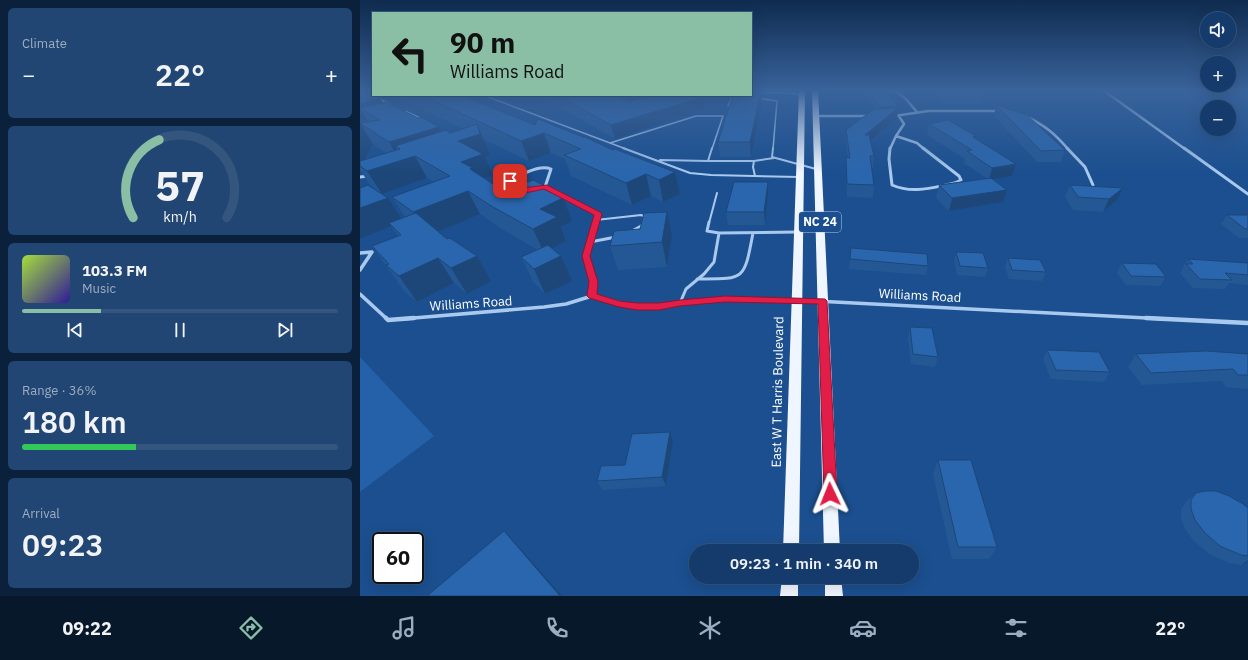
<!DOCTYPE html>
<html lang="en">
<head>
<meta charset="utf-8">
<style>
	:root { --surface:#143b6b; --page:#214673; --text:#f1f3f6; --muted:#9dadc1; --line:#33557e; --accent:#8abfa5 }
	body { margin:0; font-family:"IBM Plex Sans",sans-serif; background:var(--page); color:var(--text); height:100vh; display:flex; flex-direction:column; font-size:15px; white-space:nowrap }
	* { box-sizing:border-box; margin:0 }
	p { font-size:13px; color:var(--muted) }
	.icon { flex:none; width:22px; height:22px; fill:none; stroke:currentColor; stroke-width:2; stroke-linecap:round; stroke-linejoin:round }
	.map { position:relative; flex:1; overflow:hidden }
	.sheet { display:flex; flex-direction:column; gap:8px; padding:8px; background:#0b203b; width:360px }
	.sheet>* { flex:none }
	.banner { position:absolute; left:12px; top:12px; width:380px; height:84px; border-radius:0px; box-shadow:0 4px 16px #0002,0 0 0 1px var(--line); background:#8abfa5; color:#111; overflow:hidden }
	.tools { position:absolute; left:840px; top:12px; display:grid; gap:8px }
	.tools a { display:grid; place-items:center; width:36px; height:36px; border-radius:50%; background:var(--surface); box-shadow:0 4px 16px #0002,0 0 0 1px var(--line); font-size:20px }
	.speed { position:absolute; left:12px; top:532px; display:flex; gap:8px; font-size:20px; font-weight:700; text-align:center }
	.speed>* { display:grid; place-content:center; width:52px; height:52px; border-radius:50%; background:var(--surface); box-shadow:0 4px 16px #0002,0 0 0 1px var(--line); line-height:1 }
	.speed .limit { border:2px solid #111; border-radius:6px; background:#fff; color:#111 }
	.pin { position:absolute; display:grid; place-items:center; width:34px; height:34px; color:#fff; margin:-17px; border-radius:8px; box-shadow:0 2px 6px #0006 }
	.me { position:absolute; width:44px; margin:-22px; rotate:358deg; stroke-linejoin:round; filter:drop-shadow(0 0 3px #0008) }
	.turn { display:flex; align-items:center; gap:14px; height:84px; padding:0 12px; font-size:18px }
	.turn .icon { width:52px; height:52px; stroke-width:2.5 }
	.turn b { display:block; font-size:28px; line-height:34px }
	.big { font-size:30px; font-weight:600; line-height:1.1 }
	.sheet .tile { flex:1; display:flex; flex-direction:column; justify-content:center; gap:6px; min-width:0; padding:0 14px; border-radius:6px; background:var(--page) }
	.sheet .dial { align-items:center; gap:0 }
	.dial svg { height:104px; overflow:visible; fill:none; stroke:var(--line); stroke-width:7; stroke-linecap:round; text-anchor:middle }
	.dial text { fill:var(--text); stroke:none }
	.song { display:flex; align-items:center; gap:12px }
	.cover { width:48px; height:48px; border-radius:6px; background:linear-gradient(135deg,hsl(80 70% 55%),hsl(250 70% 35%)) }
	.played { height:4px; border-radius:2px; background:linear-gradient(90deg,var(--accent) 25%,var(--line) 25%) }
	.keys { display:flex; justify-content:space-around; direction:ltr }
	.heat { display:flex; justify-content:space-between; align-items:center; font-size:22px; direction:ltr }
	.charge { height:6px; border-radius:3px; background:linear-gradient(90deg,#34c759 36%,var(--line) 0) }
	.trip { position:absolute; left:329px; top:544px; width:230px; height:40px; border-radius:20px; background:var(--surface); box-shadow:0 4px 16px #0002,0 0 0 1px var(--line); font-weight:600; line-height:40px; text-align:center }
	.dock { display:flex; height:64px; justify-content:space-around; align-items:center; background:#08182b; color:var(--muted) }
	.dock .icon { width:28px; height:28px }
	.dock .current { color:var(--accent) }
	.dock b { font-size:18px; color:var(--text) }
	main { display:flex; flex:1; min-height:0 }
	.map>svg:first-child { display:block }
	.green { fill:#2461a8 }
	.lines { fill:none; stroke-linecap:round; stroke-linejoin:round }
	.lane-far2 { stroke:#a9c9ee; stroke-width:1.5 }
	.lane-far1 { stroke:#a9c9ee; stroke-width:2 }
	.lane { stroke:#a9c9ee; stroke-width:3 }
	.street-far3 { stroke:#a9c9ee; stroke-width:2.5 }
	.street-far2 { stroke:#a9c9ee; stroke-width:3 }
	.street-far1 { stroke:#a9c9ee; stroke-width:3.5 }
	.street { stroke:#a9c9ee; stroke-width:4.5 }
	.primary { fill:#f0f6ff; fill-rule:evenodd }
	.wall { fill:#245895; fill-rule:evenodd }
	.shaded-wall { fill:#1d4779; fill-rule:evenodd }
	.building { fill:#2a66ad; stroke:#1d4779 }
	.route { fill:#e11d48; stroke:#92132f }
	.labels { text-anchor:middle; stroke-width:4; stroke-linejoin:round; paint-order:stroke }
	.shield { fill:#1b4f8f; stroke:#bbcadd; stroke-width:1 }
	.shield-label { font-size:12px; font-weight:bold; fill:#fff }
	.street-label { font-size:13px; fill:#fff; stroke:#1b4f8f }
</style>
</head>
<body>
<main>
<section class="sheet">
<div class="tile"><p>Climate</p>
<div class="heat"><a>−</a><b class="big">22°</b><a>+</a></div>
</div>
<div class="tile dial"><svg viewBox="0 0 100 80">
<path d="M14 69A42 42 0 1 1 86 69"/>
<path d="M14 69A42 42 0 0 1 34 9" stroke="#8abfa5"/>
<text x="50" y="56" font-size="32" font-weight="700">57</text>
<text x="50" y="72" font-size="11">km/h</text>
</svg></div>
<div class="tile">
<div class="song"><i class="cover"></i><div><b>103.3 FM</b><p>Music</p></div></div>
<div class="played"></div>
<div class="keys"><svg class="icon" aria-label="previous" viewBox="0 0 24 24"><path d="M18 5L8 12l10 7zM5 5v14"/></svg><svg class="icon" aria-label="pause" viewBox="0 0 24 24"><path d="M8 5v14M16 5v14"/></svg><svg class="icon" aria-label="next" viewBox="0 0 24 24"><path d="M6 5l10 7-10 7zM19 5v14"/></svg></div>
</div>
<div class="tile"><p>Range · 36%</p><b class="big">180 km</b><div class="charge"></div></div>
<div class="tile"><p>Arrival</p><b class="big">09:23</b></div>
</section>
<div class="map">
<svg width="888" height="596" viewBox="0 0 888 596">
	<rect width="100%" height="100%" fill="#1b4f8f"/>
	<path class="green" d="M0 357 74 436 0 492Z"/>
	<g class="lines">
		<path class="lane-far2" d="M391 90H432
			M391 93H429L441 95
			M123 95 266 149
			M398 98 417 101 413 149
			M368 106 372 97
			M250 143 336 116H363L352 149"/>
		<path class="lane-far1" d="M263 148 330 173 351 175 439 177
			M413 148 412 157 456 169
			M300 160 348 161 352 148
			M348 161H394
			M395 176 393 167 394 161 414 158
			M236 220 281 215 286 217
			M349 223 357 193"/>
		<path class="lane" d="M349 222 347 231 359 233 438 232
			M272 231 283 225
			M230 242 256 237
			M337 279C385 279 384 281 393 233
			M320 303 326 289 344 274 354 262 359 233"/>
		<path class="street-far3" d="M9 90 10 95 29 104
			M534 90 546 99 557 112
			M743 90 825 149
			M46 112 63 120
			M456 116H509
			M534 116 568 111H640
			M667 117C686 126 695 134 708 149
			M536 136 544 124 539 116
			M530 149 536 136 557 143 564 149"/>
		<path class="street-far2" d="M530 148 529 159 532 185C550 193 567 189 586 185 591 184 596 183 601 180L599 176 563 148
			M707 148 725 167 733 185
			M824 148 888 194
			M0 177 8 176
			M181 188 185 187 238 214 235 223
			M159 189 150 181 153 178C164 174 180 164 191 169L185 187"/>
		<path class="street-far1" d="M236 222 226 256 234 282 232 296 265 304 289 307 353 300H436L806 319
			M0 253 12 252 0 270
			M0 294 27 319
			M42 319 184 307 206 304 232 296"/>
		<path class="street" d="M26 318 28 320 54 318
			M786 318 888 323"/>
		<path class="primary" d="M439 90H445L439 551H423Z
			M452 90H458L480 551H464Z
			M422 577H438V596H420Z
			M465 577H481L483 596H465Z"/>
	</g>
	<path class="wall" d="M0 90 20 98 22 103 81 132 90 133 103 129 33 95H100L175 125 253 150 315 172 320 194 303 202 291 196 272 205 211 176 205 159 191 153 169 161 123 139 130 155 125 157 133 175 125 179 144 191 185 186 187 190 212 221 201 227 206 241 192 249 212 281 185 294 173 282 161 257 178 250 145 231 120 214 78 232 87 239 117 256 131 281 107 294 94 283 57 302 44 291 12 246 38 236 31 226 0 188 41 218 45 217 32 197 74 182 67 178 22 194 10 185 0 170V123L7 122 5 119 0 120ZM13 144 26 153 5 160Z
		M502 90H525L538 106V108L537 118 511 141 514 156 513 168H512L514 185 513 198 487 197 486 169V157L488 158 486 141V130L516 109Z
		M575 90H618L623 97 622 104H584Z
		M401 91 402 104 391 157H360L358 142Z
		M179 95H339L343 97 345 109 255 139Z
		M636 105 705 150 701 162H677L634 116Z
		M569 124 616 139 656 164 652 176 634 179 647 190 643 202 589 211 576 198 579 185 626 178 604 163 605 159 567 135Z
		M710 185 757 200 743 212 713 210 705 197Z
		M408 194 405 225H368L366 212Z
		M867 215H888V238H879L861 224Z
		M312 236 307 267 258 270 250 246Z
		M491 248 568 266 566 275 489 269Z
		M596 252 628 268 625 277 597 275 594 261Z
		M648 258 686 272 682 281 649 279 645 267Z
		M828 259 888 263V285L869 283 865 289 833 288 820 273 823 269 822 268Z
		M762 263 806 277 800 286 766 285 757 273Z
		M550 327 578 357 575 367 551 364 548 337Z
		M687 350 750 372 744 382 691 379 683 360Z
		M776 354H888V389L866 387 862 381 782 385 768 367Z
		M310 432 313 441 306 486 242 490 237 481 265 465Z
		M578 460 637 547 629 559H592L573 474Z
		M836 493 888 508V562L881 565 869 563 849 554 834 541 825 529 821 518V509L826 502Z"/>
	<path class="shaded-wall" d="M865 90H875L850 99 853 94Z
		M401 91 402 104 391 157 390 142Z
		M278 95H316L271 111 268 98Z
		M343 97 345 109 255 139 251 125Z
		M20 98 30 117 0 108 9 123H8L5 119 0 120V99Z
		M538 108 537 118 504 146 505 135Z
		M1 124 13 144 4 161 0 162V125Z
		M117 124 126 145 130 155 125 157 133 175 120 181 101 162 98 141Z
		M79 127 89 147 55 156 67 178 22 194 7 171 40 161 29 142ZM35 146 40 149 43 160Z
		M184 133 191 153 169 161 161 141Z
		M656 164 652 176 629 180 632 168Z
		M315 172 320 194 303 202 299 180Z
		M286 174 291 196 272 205 266 183Z
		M408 182V194L405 225 404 212Z
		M185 186 192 203 203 198 212 221 201 227 206 241 184 253 173 229 180 209 182 188Z
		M763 188 757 200 743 212 749 199Z
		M647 190 643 202 589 211 592 198Z
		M108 191 120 214 68 236 53 212Z
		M28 198 43 221 29 223 31 226 0 239V208Z
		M307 212 312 236 307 267 302 242Z
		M117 256 131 281 107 294 91 268Z
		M201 256 212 281 185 294 174 269Z
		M78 258 94 283 57 302 39 276Z
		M310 432 313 441 306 486 302 477Z
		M144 531 165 554 202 596H200Z
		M888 560V562L881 565Z"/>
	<path class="building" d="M0 90H4L20 98 0 104V100L1 99H0Z
		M508 90H525L538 106 520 107Z
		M580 90H618L623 97H585Z
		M857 90H865L853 94Z
		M391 91H401L390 142H358L373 95H391Z
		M61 95H100L175 125 178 119 223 137H225L253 150 255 149 315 172 299 180 286 174 266 183 204 155 221 149 184 133 161 141Z
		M197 95H254L267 102 295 95H339L343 97 251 125Z
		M263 95H278L268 98Z
		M26 102 58 118 61 117 79 127 29 142 1 124 0 125V123L20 120 0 108Z
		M636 105 667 115 705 150 681 151Z
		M538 108 505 135H509L514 156H510L514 185 487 184 486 157 490 158 486 130 514 109Z
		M588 120 616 136 613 137 656 164 632 168 607 151 612 150 569 124Z
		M117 124 120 134 98 141 123 154 101 162 113 168 110 169 144 191 173 180 185 186 182 188 203 198 180 209 197 217 173 229 133 207 108 191 53 212 32 197 90 176 55 156 7 171 0 166V161L40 149 35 146 86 130 90 133Z
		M631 178 647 190 592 198 579 185Z
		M374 182H408L404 212H366Z
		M8 185 28 198 0 208V188Z
		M710 185 763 188 749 199 718 197Z
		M307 212 302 242 250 246 254 231 280 229 284 213Z
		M56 213 87 239 90 238 117 256 91 268 78 258 39 276 26 265 29 264 12 246 41 235 29 223Z
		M867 215H888V229H885Z
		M188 245 201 256 174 269 161 257Z
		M491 248 567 254 568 266 490 259Z
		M596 252 623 253 628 268 600 266Z
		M648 258 680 260 686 272 652 270Z
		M828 259 888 263V275L865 273 872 280 840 279 826 264H833Z
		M762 263 796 264 806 277 771 276Z
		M550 327 572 328 578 357 553 354Z
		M687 350 739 352 750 372 696 370Z
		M846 351 888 354V375H878L873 369 791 373 776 354Z
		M310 432 302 477 237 481 241 466 265 465 272 434Z
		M578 460H611L637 547H598Z
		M845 491H856L869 496 883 504 888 508V556L881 555 860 546 845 533 835 520 831 509V500L836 493Z
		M144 531 200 596H67Z"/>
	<linearGradient id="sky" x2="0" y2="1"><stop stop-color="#0f2b4f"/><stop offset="0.52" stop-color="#39639b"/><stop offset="1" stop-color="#39639b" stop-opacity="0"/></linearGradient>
	<rect width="888" height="173" fill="url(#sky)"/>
	<path class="route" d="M148 180H153L162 188 187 185 240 212 242 214 230 256 238 282 237 294 259 301 277 303H299L320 300 365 296 465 299 467 301 477 494 475 499 470 501 466 499 464 494 458 304 365 302 320 306 299 310H277L259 307 229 298 227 296 229 282 222 256 234 215 184 189C165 193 163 196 148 182Z"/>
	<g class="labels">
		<rect class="shield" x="439" y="212" width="42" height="20" rx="3"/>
		<g class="shield-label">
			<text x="460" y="226">NC 24</text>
		</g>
		<g class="street-label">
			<text transform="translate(560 295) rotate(3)" y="5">Williams Road</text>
			<text transform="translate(111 303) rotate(-4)" y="5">Williams Road</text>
			<text transform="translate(417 392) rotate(-89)" y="5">East W T Harris Boulevard</text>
		</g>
	</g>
</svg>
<div class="tools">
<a><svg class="icon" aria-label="sound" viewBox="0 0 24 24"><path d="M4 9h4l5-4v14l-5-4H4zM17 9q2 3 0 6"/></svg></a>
<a>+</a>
<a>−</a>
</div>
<div class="speed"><div class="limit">60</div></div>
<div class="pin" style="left:150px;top:181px;background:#d93025"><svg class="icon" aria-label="arrive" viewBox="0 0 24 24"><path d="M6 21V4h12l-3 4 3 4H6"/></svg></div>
<svg class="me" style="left:470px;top:494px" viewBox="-20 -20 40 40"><path d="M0-17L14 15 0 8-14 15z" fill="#e11d48" stroke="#fff" stroke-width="4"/></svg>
<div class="trip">09:23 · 1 min · 340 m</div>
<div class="banner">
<div class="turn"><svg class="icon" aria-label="left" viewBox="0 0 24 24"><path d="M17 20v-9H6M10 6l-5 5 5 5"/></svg><div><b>90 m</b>Williams Road</div></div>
</div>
</div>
</main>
<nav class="dock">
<b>09:22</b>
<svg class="icon current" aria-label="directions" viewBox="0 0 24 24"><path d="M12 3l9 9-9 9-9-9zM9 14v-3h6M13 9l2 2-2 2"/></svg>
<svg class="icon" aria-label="music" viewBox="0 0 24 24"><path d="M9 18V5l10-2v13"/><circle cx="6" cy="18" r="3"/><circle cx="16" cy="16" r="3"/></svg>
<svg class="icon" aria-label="phone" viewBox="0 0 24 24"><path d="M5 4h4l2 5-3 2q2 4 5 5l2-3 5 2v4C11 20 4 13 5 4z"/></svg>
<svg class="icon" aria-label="climate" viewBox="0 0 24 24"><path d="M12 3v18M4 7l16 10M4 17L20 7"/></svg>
<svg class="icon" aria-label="car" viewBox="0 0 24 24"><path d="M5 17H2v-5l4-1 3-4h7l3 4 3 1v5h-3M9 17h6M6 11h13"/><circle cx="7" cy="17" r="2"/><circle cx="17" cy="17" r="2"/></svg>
<svg class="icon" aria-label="filters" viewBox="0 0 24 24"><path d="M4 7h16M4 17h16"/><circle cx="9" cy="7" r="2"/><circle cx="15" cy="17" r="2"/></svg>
<b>22°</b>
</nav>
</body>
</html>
